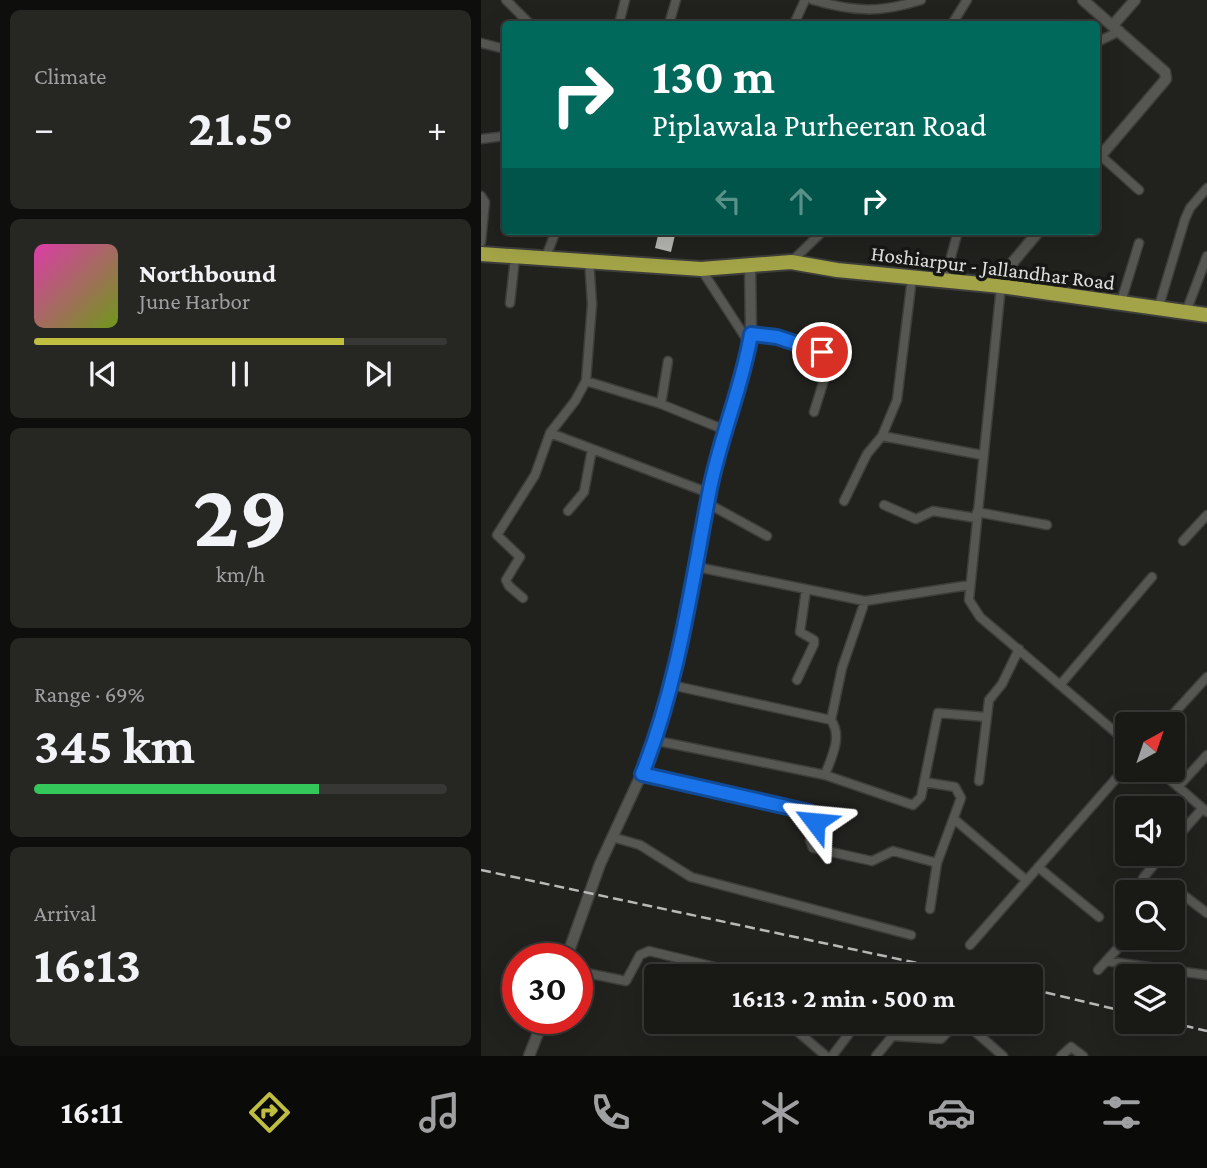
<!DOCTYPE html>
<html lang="en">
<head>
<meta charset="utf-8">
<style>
	:root { --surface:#191916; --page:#262623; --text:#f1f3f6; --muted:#9fa0a1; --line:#373835; --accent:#bfbe41 }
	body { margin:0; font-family:"Crimson Pro",serif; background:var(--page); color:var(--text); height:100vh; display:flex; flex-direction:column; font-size:26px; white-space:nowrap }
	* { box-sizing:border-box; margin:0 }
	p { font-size:23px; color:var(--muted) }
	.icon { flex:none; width:38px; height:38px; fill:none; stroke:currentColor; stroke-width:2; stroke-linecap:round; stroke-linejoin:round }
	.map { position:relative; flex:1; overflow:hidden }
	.panel { display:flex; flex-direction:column; gap:10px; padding:10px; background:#0e0e0c; width:481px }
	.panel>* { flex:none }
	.banner { position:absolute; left:21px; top:21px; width:598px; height:214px; border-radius:7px; box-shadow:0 7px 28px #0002,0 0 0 2px var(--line); background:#00695c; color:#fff; overflow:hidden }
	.needle { width:46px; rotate:40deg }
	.controls { position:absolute; left:634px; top:712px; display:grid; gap:14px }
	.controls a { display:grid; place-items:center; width:70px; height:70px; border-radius:7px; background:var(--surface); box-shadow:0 7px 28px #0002,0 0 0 2px var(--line); font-size:35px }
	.speed { position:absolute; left:21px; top:943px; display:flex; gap:14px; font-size:35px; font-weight:700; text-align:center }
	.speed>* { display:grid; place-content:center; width:91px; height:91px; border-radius:50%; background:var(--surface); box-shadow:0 7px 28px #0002,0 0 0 2px var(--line); line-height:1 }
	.speed .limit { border:10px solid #d22; background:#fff; color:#111 }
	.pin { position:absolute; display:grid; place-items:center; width:60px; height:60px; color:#fff; margin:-30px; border:4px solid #fff; border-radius:50%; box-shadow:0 2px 7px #0007 }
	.me { position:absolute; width:77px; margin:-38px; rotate:299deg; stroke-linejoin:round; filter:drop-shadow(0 0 5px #0008) }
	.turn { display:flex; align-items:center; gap:24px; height:147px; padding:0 35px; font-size:32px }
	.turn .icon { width:91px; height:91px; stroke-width:2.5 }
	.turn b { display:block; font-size:49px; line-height:60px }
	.lanes { display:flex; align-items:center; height:66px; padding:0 35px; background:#0003; justify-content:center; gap:35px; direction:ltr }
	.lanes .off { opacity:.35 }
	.big { font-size:52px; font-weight:700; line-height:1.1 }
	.panel .tile { flex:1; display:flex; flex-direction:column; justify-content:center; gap:10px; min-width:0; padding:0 24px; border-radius:10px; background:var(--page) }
	.panel .dial { align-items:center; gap:0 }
	.dial b { font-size:91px; line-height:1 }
	.song { display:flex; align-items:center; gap:21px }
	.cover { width:84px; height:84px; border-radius:10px; background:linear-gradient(135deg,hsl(320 70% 55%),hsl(80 70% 35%)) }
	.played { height:7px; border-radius:4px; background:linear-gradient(90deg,var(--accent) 75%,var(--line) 75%) }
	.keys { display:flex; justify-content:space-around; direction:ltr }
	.heat { display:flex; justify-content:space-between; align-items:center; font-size:38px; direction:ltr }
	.charge { height:10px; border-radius:5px; background:linear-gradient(90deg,#34c759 69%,var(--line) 0) }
	.trip { position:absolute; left:163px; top:964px; width:399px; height:70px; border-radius:7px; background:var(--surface); box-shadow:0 7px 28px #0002,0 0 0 2px var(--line); font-weight:700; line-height:70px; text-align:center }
	.dock { display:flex; height:112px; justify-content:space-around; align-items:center; background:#0a0a09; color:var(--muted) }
	.dock .icon { width:49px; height:49px }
	.dock .active { color:var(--accent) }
	.dock b { font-size:32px; color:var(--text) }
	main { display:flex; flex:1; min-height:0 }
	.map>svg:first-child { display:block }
	.building { fill:#b5b5b1 }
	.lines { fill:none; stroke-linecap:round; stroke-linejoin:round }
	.minor-casing { stroke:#3d3d3b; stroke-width:11 }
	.tertiary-casing { stroke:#3d3d3b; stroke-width:13 }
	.trunk-casing { stroke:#3d3d3b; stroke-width:18 }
	.minor { stroke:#565652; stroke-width:8 }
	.tertiary { stroke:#565652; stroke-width:10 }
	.trunk { stroke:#a3a347; stroke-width:14 }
	.rail { stroke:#b9b9b7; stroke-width:2.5; stroke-dasharray:10 5; stroke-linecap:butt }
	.route-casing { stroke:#114b97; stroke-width:18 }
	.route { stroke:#1a73e8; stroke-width:12 }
	.labels { text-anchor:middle; stroke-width:7; stroke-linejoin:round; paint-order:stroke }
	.street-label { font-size:21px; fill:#e0e0de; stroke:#171815 }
</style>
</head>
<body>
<main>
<section class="panel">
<div class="tile"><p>Climate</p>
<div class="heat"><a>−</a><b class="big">21.5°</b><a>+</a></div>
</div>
<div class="tile">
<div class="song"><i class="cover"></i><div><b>Northbound</b><p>June Harbor</p></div></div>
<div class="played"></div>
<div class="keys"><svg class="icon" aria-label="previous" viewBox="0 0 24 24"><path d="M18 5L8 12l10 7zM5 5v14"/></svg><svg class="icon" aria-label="pause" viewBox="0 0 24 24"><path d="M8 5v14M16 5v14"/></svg><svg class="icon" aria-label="next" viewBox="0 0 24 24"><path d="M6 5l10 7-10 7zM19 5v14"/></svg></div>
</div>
<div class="tile dial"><b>29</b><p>km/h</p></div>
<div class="tile"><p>Range · 69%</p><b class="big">345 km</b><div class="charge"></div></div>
<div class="tile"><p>Arrival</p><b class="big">16:13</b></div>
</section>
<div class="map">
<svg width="726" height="1056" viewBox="0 0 726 1056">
	<rect width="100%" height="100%" fill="#21211e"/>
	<path class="building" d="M178 231H195L190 252 174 248Z"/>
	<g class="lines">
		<defs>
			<path id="minor" d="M25 0 49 24
				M332 0C373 12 400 13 440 0
				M138 24 144 0
				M188 24 195 0
				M313 24 324 0
				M471 24 486 0
				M616 42 639 31
				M0 43 24 49
				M0 139 24 136
				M620 156 658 190
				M0 196 4 202 0 242
				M64 259 75 231
				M310 262 342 231
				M220 269 268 343
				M464 279 477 231
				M520 286 488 600 499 617 646 742
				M29 303 34 258
				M639 305 658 243
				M677 309 704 219 709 208 726 188
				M705 312 726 256
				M270 334 296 337 346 354 348 364 333 412
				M105 381 180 404 244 430
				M180 404 187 361
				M69 433 228 493
				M401 436 501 455
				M363 501 386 454 401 436 416 400 431 278
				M226 503 286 536
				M403 505 435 519 452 511 495 518
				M87 511 103 492 111 449
				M496 512 566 525
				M702 541 726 515
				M216 567 384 601 489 585
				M42 598 28 586 25 580 39 557 16 535 54 475 69 433 94 401 105 381 111 304 108 259
				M316 680 333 644V640L319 632 325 590
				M190 685 350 720C362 737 350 758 344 775
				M579 685 671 577
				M350 720 361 668 384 601
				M683 724 726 677
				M172 740 344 775 432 805 440 797 457 713 505 717
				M678 770 726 812
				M161 774 328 812 335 817 329 840 332 848 391 861 412 851 456 863
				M498 781 508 700 521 684 538 649
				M443 782 474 787 480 798 456 863 449 909
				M697 787 726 755
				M473 819 545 880
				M131 837 159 845 210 877 430 935
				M691 843 721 809
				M557 867 618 917
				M662 878 682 854
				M688 892 697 891 726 913
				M489 945 646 766
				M625 961 726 975
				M617 970 646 938
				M96 971 145 981 159 955 168 951 271 976
				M320 1022 317 1032 345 1056
				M483 1022 522 1056
				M411 1036 460 1039 476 1022
				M351 1056 377 1022
				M395 1056 423 1022
				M580 1056 590 1047 602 1056"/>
			<path id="tertiary" d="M602 0 684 72 685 79 616 160
				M632 25 654 0
				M520 286 532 262 558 231
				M85 959 119 864 167 760 190 685 235 460 266 363 270 334 269 263
				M48 1056 63 1018"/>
			<path id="trunk" d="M0 254 220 269 310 262 356 270 520 286 726 315"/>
		</defs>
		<use href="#minor" class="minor-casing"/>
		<use href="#tertiary" class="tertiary-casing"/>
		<use href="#trunk" class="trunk-casing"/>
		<use href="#minor" class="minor"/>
		<use href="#tertiary" class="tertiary"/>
		<use href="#trunk" class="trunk"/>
		<path class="rail" d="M0 870 497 976
			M550 989 646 1012
			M688 1022 726 1031"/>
	</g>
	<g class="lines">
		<defs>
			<path id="route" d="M334 822 335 817 328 812 161 774C197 684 210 588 228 494 238 439 261 389 270 334L296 337 341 352"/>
		</defs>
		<use href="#route" class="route-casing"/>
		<use href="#route" class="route"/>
	</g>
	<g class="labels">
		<g class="street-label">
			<text transform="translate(512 268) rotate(7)" y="7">Hoshiarpur - Jallandhar Road</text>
		</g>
	</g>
</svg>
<div class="controls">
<a><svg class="needle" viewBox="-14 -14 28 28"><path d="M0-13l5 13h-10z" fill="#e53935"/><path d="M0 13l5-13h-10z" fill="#9fa0a1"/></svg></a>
<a><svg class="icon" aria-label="sound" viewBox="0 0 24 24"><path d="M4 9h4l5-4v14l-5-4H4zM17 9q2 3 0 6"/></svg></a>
<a><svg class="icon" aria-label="search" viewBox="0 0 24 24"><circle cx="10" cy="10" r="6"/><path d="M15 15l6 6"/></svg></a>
<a><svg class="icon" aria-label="layers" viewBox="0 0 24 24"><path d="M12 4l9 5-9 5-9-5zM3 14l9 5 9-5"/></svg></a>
</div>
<div class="speed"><div class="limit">30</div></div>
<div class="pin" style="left:341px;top:352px;background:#d93025"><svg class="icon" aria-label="arrive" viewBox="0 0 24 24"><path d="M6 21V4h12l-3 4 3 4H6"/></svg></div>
<svg class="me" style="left:334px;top:822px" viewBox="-20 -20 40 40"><path d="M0-17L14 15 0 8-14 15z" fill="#1a73e8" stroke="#fff" stroke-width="4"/></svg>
<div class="trip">16:13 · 2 min · 500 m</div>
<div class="banner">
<div class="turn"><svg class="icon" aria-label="right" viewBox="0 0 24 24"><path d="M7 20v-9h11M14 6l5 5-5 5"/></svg><div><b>130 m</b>Piplawala Purheeran Road</div></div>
<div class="lanes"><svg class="icon off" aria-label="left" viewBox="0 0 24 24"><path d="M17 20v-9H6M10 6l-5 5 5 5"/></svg><svg class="icon off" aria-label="ahead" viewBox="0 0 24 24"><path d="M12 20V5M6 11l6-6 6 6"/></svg><svg class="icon" aria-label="right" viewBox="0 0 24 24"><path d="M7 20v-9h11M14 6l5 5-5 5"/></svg></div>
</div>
</div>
</main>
<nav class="dock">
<b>16:11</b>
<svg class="icon active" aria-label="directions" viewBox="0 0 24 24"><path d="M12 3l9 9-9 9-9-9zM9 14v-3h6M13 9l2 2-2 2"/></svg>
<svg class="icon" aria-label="music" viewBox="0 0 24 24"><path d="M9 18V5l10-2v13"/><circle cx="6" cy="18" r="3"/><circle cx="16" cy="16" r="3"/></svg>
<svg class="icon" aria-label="phone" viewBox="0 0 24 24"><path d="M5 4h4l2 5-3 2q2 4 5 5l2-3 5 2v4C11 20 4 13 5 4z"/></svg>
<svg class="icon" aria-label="climate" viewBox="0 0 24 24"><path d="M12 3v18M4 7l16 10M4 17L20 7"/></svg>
<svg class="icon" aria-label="car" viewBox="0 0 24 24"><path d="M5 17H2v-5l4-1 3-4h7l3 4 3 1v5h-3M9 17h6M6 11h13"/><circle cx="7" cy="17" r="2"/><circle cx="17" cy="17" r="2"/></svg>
<svg class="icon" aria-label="filters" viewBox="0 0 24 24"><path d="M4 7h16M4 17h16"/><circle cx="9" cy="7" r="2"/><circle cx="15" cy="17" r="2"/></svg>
</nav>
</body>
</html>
